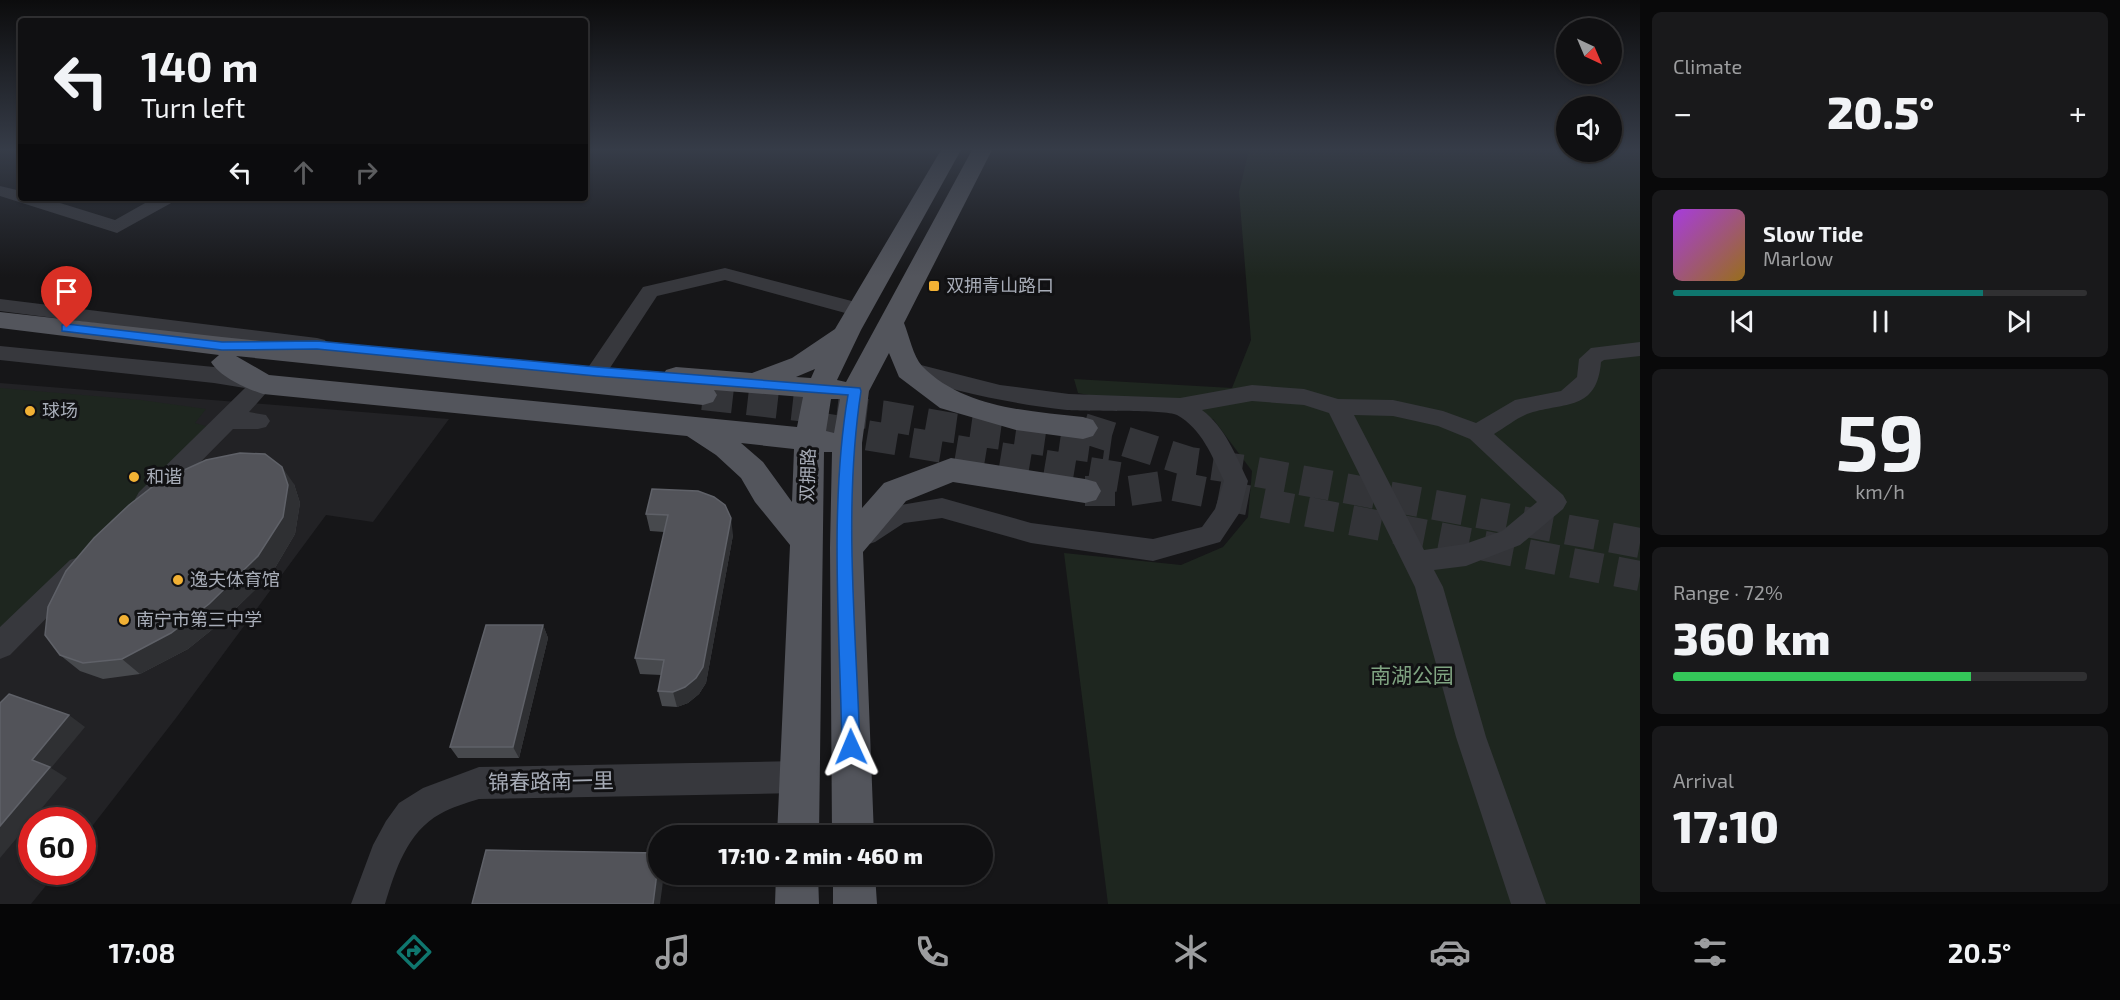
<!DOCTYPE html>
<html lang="en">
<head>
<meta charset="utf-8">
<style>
	:root { --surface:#101012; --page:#19191b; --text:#f1f3f6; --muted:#9c9d9f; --line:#303032; --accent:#0f766e }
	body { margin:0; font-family:"Exo 2","Noto Sans SC",sans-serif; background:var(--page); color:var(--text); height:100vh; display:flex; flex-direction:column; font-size:22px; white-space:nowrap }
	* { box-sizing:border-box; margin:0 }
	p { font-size:20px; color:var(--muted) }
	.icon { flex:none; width:33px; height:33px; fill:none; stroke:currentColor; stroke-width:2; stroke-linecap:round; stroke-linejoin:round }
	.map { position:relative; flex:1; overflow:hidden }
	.panel { display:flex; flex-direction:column; gap:12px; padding:12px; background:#09090a; width:480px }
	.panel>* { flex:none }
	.hud { position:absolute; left:18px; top:18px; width:570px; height:183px; border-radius:6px; box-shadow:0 2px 4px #0004,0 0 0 2px var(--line); background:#101012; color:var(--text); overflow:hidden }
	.needle { width:39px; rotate:136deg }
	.tools { position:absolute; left:1556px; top:18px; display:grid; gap:12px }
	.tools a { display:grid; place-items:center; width:66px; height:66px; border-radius:50%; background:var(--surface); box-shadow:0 2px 4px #0004,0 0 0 2px var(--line); font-size:30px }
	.speed { position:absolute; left:18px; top:807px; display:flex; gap:12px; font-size:30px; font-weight:700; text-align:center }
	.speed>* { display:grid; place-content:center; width:78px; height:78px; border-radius:50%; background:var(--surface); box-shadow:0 2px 4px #0004,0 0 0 2px var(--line); line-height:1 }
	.speed .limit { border:9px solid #d22; background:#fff; color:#111 }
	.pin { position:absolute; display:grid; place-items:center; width:51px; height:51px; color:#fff; margin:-62px -26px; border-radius:50% 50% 50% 0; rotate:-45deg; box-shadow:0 0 6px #0007 }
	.pin .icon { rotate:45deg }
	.me { position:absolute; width:66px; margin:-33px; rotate:359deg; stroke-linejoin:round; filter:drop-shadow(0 0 4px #0008) }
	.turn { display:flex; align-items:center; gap:21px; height:126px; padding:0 24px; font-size:27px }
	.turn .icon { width:78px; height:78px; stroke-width:2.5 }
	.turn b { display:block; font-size:42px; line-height:51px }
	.lanes { display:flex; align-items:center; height:57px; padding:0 24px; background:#0003; justify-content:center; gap:30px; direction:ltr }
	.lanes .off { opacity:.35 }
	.big { font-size:45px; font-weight:800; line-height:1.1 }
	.panel .tile { flex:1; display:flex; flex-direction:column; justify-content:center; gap:9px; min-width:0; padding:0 21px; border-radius:9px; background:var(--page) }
	.panel .dial { align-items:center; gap:0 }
	.dial b { font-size:78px; line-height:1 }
	.song { display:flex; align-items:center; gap:18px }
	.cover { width:72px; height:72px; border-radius:9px; background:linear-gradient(135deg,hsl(280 70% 55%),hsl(40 70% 35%)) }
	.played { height:6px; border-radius:3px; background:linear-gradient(90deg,var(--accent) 75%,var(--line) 75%) }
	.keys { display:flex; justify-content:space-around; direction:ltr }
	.heat { display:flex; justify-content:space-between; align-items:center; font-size:33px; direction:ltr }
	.charge { height:9px; border-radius:4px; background:linear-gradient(90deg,#34c759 72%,var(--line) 0) }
	.trip { position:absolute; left:648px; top:825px; width:345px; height:60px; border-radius:30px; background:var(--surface); box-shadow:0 2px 4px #0004,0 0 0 2px var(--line); font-weight:800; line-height:60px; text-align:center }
	.tab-bar { display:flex; height:96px; justify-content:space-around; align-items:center; background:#060607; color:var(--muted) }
	.tab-bar .icon { width:42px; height:42px }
	.tab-bar .on { color:var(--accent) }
	.tab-bar b { font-size:27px; color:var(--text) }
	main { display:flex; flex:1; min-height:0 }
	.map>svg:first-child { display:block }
	.built { fill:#222225 }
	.green { fill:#1e261f }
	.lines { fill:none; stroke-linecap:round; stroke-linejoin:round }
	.major-tunnel { stroke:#333438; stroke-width:30; stroke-dasharray:30 15; stroke-linecap:butt }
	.minor { fill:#37383d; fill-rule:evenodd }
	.major { fill:#53555c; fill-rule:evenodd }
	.wall { fill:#47494d }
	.shaded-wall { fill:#2f3033 }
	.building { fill:#525359; stroke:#5f6168; stroke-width:1.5 }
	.route { fill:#1a73e8; stroke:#114b97; stroke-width:1.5 }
	.poi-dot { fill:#f2b134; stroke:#111113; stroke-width:2 }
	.labels { text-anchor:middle; stroke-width:6; stroke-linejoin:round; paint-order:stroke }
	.poi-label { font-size:18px; fill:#a8adb8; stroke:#111113; text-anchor:start }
	.street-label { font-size:18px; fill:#a8adb8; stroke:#111113 }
	.near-park-label { font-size:21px; fill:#7fa381; stroke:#111113 }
	.near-street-label { font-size:21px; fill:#a8adb8; stroke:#111113 }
</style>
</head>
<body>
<main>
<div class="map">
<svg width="1640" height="904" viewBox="0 0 1640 904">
	<rect width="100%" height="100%" fill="#161618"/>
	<path class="built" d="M0 383 449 419 373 522 326 515 176 718 83 838 82 820H32V872H57L31 904H0Z"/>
	<path class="green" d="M1249 150H1640V904H1108L1064 553 1181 565 1223 547 1248 517 1252 471 1213 419 1078 393 1074 379 1232 388 1251 340 1239 192Z
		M0 388 141 400 206 409 195 423 209 427 0 637Z"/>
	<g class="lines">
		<path class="major-tunnel" d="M703 395 886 416 953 428 1110 450
			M823 428 1119 477
			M1083 428 1190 462 1252 471 1640 543
			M1085 491H1129L1169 485 1640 576"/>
		<path class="minor" d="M0 186 21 191V198H44L115 220 154 198H176L173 202 117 233 0 196Z
			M725 268 867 305 870 310 867 315 860 317 725 280 657 296 604 377 596 380 588 377 585 372 643 287Z
			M0 299 317 338 325 340 328 345 325 350 317 352 0 311Z
			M1640 342V356L1604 360 1601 362C1597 411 1565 402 1530 413 1518 417 1506 427 1494 434L1563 495 1567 502 1563 509 1520 545 1466 566 1434 570 1443 587 1486 737 1546 904H1511L1510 901 1456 737 1415 587 1329 413 1304 405 1252 401 1202 410C1225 427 1236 456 1248 481L1240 512 1220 542 1153 561 1031 543 942 518 904 523 875 542 866 545 857 542 853 535 857 528 889 507 942 498 1031 523 1153 539 1202 527 1215 509 1224 481C1212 456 1202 429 1177 415 1165 409 1087 412 1067 410 1010 404 956 391 901 375L898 370 901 365 909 362 1000 385 1069 394 1180 398 1252 385 1304 389 1338 399 1393 400 1443 411 1476 423 1515 400 1561 391 1577 377 1579 359 1591 348ZM1354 415 1393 416 1438 426 1470 439 1537 502 1502 531 1465 544 1424 550Z
			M0 346 214 367 271 379 274 384 249 412 266 415 270 421 266 427 258 429H233L157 506 148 509 139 506 135 499 139 492 245 388 214 383 0 360Z
			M79 557 88 560 92 568 88 576 10 655 0 659V627L70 560Z
			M798 761 809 766 814 777 809 788 798 793 479 799C466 803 452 807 440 814 407 832 395 871 385 904H351L373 845 386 821 399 803 423 788 479 767Z"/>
		<path class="major" d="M941 150H961L861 330 837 380 846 382 972 150H992L904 323C909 335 913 356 922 366 963 408 1028 411 1083 417L1093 420 1098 428 1093 436 1083 439 1016 430 940 408 899 377 889 353 869 391 862 443V508L884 483 951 458 1085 479 1096 482 1101 491 1096 500 1085 503 953 482 906 501 863 552 874 836H832L830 548 832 452H824L819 836H777L790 545 755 502 741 478 716 455 687 436 263 394C247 389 220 377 211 362L219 355 0 328V312L222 337 665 381 662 377 666 370 676 367 752 373 792 358 835 329ZM236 356 703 405 713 402 717 395 714 390 803 397 797 427 269 375ZM815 369 811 378 796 377ZM831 399H840L834 433 826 431ZM741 443 794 449 792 502 763 462Z
			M776 874H818L819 904H775Z
			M833 874H875L877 904H833Z"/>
	</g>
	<path class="wall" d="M294 484 300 503 295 534 272 573 224 620 188 649 140 674 103 679 80 671 60 655Z
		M652 489 733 535 706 683 699 694 688 703 677 707 662 706 658 691 661 675 640 674 635 658 664 532 650 531 646 514Z
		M543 625 548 638 519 758H458L450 747Z"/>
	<path class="shaded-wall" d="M282 467 294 484 300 503 295 534 272 573 224 620 188 649 140 674 122 659Z
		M731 518 733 535 706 683 699 694 688 703 677 707 673 692Z
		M543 625 548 638 519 758 513 747Z
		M69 715 85 727 51 768 67 778 0 858V826L32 760Z
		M658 865V874H664L660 904H653Z"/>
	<path class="building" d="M240 453 265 454 282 467 288 485 283 517 258 556 209 604 171 633 122 659 83 663 60 655 45 635 48 607 66 571 94 538 129 505 160 481 206 460Z
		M652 489 698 491 714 497 725 505 731 518 703 667 696 678 685 687 673 692 658 691 664 660 635 658 668 515 646 514Z
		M486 625H543L513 747H450Z
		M9 694 69 715 32 760 50 767 0 826V703Z
		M486 850 658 853V865L653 904H472Z"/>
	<linearGradient id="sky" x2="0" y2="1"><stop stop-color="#0c0c0d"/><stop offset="0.54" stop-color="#363c48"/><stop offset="1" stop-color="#363c48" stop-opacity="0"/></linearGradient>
	<rect width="1640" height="277" fill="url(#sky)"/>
	<path class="route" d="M67 324 222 342 317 341 596 367 860 388 861 391C843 508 856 629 860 747L857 753 851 756 845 753 842 747C840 633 829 508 848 395L596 376 317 349 222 350 62 331V325Z"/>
	<g class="poi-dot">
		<rect x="928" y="280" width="12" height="12" rx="3"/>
		<circle cx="30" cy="411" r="6"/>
		<circle cx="134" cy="477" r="6"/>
		<circle cx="178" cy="580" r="6"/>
		<circle cx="124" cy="620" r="6"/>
	</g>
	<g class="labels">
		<g class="poi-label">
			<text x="946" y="292">双拥青山路口</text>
			<text x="42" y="417">球场</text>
			<text x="146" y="483">和谐</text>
			<text x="190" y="586">逸夫体育馆</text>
			<text x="136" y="626">南宁市第三中学</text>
		</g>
		<g class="street-label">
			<text transform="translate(808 475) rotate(-88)" y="6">双拥路</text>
		</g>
		<g class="near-park-label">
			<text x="1412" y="683">南湖公园</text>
		</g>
		<g class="near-street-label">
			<text transform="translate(551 782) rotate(-1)" y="7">锦春路南一里</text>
		</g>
	</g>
</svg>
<div class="tools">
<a><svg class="needle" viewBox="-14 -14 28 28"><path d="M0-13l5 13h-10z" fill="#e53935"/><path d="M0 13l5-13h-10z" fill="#9c9d9f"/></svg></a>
<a><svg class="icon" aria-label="sound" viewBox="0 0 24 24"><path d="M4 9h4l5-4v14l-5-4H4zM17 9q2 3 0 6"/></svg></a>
</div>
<div class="speed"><div class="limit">60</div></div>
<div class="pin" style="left:67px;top:328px;background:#d93025"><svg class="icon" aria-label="arrive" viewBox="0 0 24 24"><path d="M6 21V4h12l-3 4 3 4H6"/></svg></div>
<svg class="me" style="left:851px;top:747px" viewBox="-20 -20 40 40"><path d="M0-17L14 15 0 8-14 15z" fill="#1a73e8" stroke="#fff" stroke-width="4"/></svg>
<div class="trip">17:10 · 2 min · 460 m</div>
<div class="hud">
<div class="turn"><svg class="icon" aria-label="left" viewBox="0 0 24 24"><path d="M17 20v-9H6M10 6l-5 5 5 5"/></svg><div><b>140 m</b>Turn left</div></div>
<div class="lanes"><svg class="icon" aria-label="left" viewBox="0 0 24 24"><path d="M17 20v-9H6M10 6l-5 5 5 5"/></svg><svg class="icon off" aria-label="ahead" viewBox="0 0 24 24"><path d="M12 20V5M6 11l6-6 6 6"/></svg><svg class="icon off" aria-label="right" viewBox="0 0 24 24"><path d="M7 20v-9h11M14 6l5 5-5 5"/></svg></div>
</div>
</div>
<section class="panel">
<div class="tile"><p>Climate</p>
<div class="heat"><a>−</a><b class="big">20.5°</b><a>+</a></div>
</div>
<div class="tile">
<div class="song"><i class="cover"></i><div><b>Slow Tide</b><p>Marlow</p></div></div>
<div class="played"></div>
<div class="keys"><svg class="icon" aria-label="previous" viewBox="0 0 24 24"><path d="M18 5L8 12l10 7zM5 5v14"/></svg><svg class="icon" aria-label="pause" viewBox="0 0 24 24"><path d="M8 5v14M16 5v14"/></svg><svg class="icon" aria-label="next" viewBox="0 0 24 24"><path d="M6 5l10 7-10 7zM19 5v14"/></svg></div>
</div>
<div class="tile dial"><b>59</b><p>km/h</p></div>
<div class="tile"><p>Range · 72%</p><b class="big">360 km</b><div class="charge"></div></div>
<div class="tile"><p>Arrival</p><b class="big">17:10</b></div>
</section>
</main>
<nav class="tab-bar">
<b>17:08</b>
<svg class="icon on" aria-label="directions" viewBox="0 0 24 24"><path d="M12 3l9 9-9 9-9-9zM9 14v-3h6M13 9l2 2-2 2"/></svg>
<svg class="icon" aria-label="music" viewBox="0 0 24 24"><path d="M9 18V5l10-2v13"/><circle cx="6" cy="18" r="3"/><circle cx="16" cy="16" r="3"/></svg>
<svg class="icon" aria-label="phone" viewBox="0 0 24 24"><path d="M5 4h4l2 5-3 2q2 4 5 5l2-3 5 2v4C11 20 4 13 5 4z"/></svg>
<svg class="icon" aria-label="climate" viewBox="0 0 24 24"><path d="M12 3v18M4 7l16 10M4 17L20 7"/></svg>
<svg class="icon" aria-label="car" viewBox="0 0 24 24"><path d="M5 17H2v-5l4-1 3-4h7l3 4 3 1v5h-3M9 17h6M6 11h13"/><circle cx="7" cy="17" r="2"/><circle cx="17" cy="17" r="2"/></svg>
<svg class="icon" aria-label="filters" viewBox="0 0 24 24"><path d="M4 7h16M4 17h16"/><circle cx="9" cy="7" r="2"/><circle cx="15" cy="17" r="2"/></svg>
<b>20.5°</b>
</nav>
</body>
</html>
